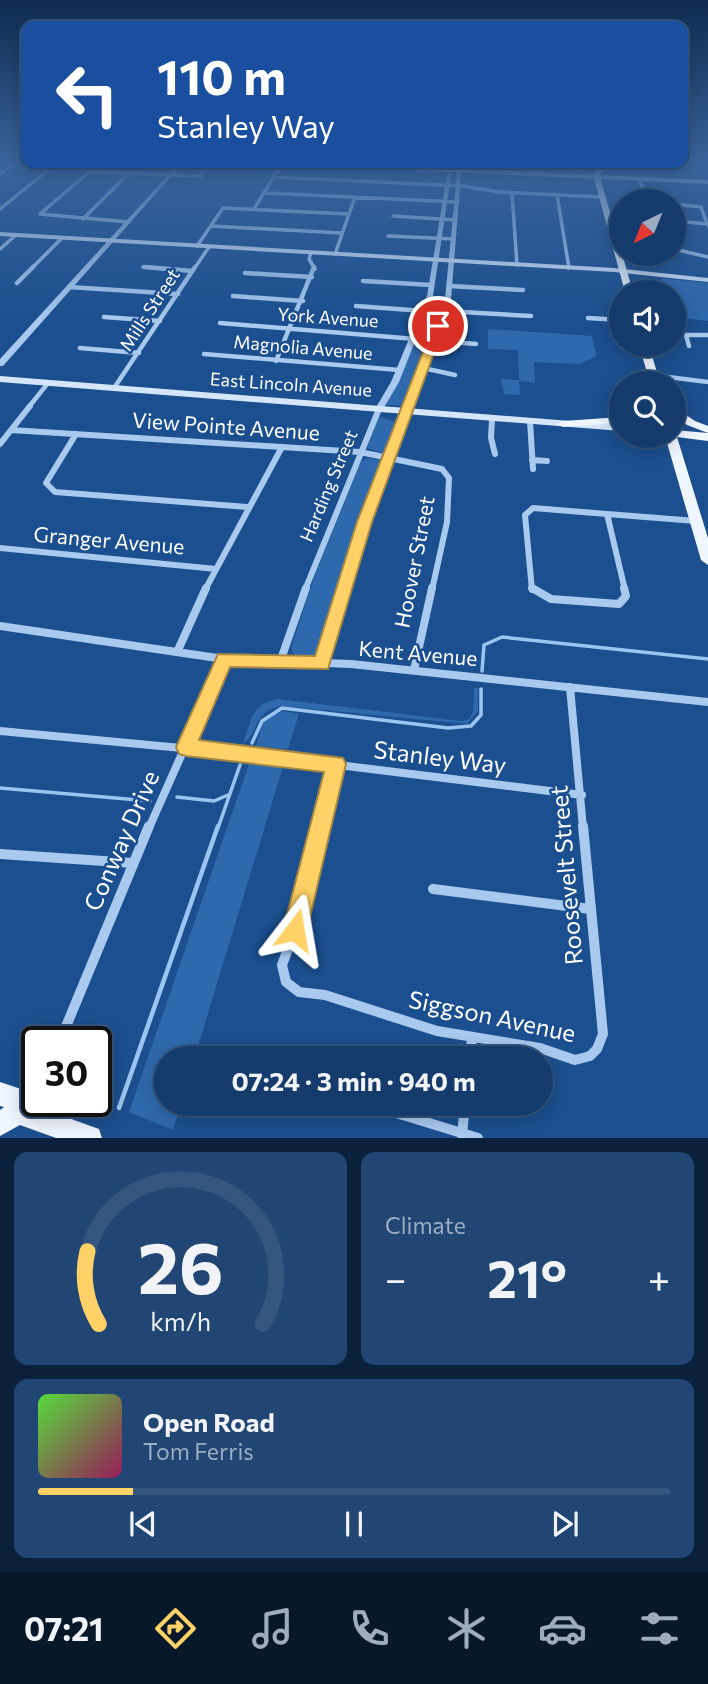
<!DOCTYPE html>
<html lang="en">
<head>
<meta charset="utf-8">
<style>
	:root { --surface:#143b6b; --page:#214673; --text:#f1f3f6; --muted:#9dadc1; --line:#33557e; --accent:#ffd166 }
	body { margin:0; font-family:Commissioner,sans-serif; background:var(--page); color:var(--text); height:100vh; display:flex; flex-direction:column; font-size:26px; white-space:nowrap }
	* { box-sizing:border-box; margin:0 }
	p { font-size:23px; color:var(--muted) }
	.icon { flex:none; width:38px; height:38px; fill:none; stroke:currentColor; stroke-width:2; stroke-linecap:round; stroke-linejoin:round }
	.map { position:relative; height:1138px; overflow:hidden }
	.side { display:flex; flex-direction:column; gap:14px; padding:14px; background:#0b203b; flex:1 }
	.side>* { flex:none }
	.guide { position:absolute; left:21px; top:21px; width:667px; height:147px; border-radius:14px; box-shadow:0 4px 18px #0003,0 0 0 2px var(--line); background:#1a4fa0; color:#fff; overflow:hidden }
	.needle { width:46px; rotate:223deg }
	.tools { position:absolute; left:609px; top:189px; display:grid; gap:14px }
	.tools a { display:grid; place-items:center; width:77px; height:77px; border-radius:50%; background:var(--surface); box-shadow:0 4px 18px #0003,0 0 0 2px var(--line); font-size:35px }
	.speed { position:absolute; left:21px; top:1026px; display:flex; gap:14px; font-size:35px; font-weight:700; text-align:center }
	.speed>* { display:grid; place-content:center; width:91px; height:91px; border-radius:50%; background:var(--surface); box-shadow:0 4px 18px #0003,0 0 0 2px var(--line); line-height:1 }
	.speed .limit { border:4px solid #111; border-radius:10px; background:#fff; color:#111 }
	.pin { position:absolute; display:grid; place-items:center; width:60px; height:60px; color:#fff; margin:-30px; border:4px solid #fff; border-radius:50%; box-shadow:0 2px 7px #0007 }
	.me { position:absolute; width:77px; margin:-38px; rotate:14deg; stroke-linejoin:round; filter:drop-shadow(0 0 5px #0008) }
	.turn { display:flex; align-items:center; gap:24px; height:147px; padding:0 21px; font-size:32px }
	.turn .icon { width:91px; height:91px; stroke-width:2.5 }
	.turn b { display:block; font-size:49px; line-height:60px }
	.big { font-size:52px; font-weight:700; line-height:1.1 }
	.side .widget { flex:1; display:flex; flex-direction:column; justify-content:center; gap:10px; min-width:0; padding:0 24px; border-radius:14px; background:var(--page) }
	.side .dial { align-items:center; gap:0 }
	.dial svg { height:182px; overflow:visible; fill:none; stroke:var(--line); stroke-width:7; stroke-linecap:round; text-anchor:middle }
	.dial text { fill:var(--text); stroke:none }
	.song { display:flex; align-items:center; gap:21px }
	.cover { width:84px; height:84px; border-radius:10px; background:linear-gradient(135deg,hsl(110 70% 55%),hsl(330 70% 35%)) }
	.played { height:7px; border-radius:4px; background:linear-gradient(90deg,var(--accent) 15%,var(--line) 15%) }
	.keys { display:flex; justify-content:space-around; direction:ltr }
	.heat { display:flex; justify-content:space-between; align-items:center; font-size:38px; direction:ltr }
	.side .tiles { flex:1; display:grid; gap:14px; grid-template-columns:1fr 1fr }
	.widget:last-child { grid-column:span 2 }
	.trip { position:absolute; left:154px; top:1046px; width:399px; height:70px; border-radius:35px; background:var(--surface); box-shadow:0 4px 18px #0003,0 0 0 2px var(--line); font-weight:700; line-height:70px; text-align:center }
	.tab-bar { display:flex; height:112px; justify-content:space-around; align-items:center; background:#08182b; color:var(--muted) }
	.tab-bar .icon { width:49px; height:49px }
	.tab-bar .selected { color:var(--accent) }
	.tab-bar b { font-size:32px; color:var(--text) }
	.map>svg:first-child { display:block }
	.green { fill:#2e69ad }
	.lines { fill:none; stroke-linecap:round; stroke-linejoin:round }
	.stream-far1 { stroke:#9cc4f0; stroke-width:3.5 }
	.stream { stroke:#9cc4f0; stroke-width:4.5 }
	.minor-far4 { stroke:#a9c9ee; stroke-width:3.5 }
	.minor-far3 { stroke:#a9c9ee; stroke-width:4.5 }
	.minor-far2 { stroke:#a9c9ee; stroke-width:6 }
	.minor-far1 { stroke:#a9c9ee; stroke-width:8 }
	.minor { stroke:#a9c9ee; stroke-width:10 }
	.tertiary { fill:#a9c9ee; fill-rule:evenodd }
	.secondary { fill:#d6e6fa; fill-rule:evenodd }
	.primary { fill:#f0f6ff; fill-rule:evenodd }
	.route { fill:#ffd166; stroke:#a68842; stroke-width:2 }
	.labels { text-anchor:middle; stroke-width:5; stroke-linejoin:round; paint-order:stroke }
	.far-street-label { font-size:18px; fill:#fff; stroke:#1b4f8f }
	.street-label { font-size:21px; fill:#fff; stroke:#1b4f8f }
	.near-street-label { font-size:24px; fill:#fff; stroke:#1b4f8f }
</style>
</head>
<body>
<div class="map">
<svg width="708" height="1138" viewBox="0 0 708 1138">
	<rect width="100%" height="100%" fill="#1b4f8f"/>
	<path class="green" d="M661 278 708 283V321L674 317V292H638L636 288 666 291Z
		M488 329 592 336 596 356 580 364 534 362 535 383 519 381 520 395 504 394 501 379 519 380 518 350 488 349Z
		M419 342 428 345 406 406 386 405 413 344Z
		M379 417 400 423 390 449 383 453 367 448Z
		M367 458 379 460 384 466 343 578 321 652 314 658H296L291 648 315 575 361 462Z
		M474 688H478V711L467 724 281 706C251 713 259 735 243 743 252 720 251 704 278 699L461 721 469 719 473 712Z
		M283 711 299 714 288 749 256 746 263 721Z
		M249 764 283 767 194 1059H166V1104H181L173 1130 129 1112Z"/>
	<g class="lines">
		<path class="stream-far1" d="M482 671 484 645 502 637 708 659
			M252 743 262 721 282 708 448 728 471 726 481 715V689
			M0 788 150 801
			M177 797 214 801 228 795
			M218 828 240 765"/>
		<path class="stream" d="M119 1108 218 826"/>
		<path class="minor-far4" d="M78 164 176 168
			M0 174 17 162
			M274 177 463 186 499 192 602 197
			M639 179 648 201
			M265 193 458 202
			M512 193 517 265
			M557 195 569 268
			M674 204 701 207 708 226
			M0 209 57 163
			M254 209 282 163
			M608 215 621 216
			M393 216 456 220
			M83 219 129 173
			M674 221 708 224
			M128 222 40 214 89 172 201 176
			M211 226 342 233
			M388 236 454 239
			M197 246 223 208 349 214
			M0 249 16 235
			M674 249 708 257
			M311 253 309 259 315 269
			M335 254 355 197
			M143 267 166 269
			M31 269 62 238
			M194 269 209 247"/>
		<path class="minor-far3" d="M145 267 192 271
			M245 273 312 277
			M363 281 432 285
			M17 283 33 267
			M449 286 523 290
			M69 287 178 294
			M233 296 303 301
			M356 306 424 311
			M445 311 531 316
			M104 317 160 321
			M588 318 621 320
			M220 323 476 344
			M689 346 686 335H708
			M80 348 139 353
			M204 354 399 370
			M276 361 314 267
			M423 368 455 375
			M652 375 708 382
			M114 388 195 267
			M28 408 48 383"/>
		<path class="minor-far2" d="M492 419 491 438 495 454
			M530 421 533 469
			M11 430 360 452 442 469 449 478 447 522 432 590
			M76 434 46 483 55 492 247 507
			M0 444 30 406
			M532 460 547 461
			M607 514 696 521
			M607 514 625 590
			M0 548 216 569
			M205 590 282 447
			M305 590 379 409
			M344 590 365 522 407 411
			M532 590 525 515 533 508 607 514"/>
		<path class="minor-far1" d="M532 588 551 599 619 604 626 596 624 588
			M0 626 224 659 351 664 708 702
			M178 650 206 588
			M280 662 306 588
			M322 664 345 588
			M414 670 432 588
			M570 687 583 828
			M0 731 257 755 582 795
			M149 828 224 659
			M320 828 336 764"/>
		<path class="minor" d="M321 826 295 930 282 965 286 982 299 992 325 995 437 1031 540 1048 575 1060 590 1056 597 1049 603 1034 583 826
			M0 854 133 863
			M433 889 590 909
			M60 1041 149 826
			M197 1053 217 1059
			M470 1059 472 1038
			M367 1104 478 1138
			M30 1112 37 1097
			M462 1135 465 1104"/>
		<path class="tertiary" d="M179 163H183L3 366H0V359Z
			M449 163H453L433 296 399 382 382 411H376L375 409 391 382 427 296Z
			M458 163H462L451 299 411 411 407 413 403 411 445 299Z"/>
		<path class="secondary" d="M295 163H329L708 180V184L298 165Z
			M0 232 614 268 708 278V282L614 272 0 236Z
			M0 376 621 425V431L0 382Z"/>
		<path class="primary" d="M603 163H609L600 174 601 181 633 292H625L595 182 594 174Z
			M639 345H649L660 383H650Z
			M674 407 695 421 708 426V433L687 425 674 415Z
			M621 417V423L563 427 557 424 563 421Z
			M674 430 708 433V441L677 437 708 538V565L701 560 665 436H674Z
			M0 1082 21 1089 27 1103 99 1129 102 1138H56L20 1125 0 1136V1110L4 1107 0 1106Z"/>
	</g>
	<linearGradient id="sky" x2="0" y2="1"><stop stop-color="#0f2b4f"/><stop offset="0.5" stop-color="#39639b"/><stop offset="1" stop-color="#39639b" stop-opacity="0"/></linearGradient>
	<rect width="708" height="321" fill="url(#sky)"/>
	<path class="route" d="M438 323 444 326 372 522 328 669 230 667 199 740 343 758 346 764 307 930 303 938 295 942 287 938 283 930 324 772 186 756 179 754 176 747 218 654 315 656 357 522 433 326Z"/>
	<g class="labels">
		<g class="far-street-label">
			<text transform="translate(150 310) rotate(-57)" y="6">Mills Street</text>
			<text transform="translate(328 318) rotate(4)" y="6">York Avenue</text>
			<text transform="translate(303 348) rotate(5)" y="6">Magnolia Avenue</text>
			<text transform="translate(291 385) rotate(4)" y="6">East Lincoln Avenue</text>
			<text transform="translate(329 486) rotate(-67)" y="6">Harding Street</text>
		</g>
		<g class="street-label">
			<text transform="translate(226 427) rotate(4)" y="7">View Pointe Avenue</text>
			<text transform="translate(109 541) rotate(5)" y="7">Granger Avenue</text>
			<text transform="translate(415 562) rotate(-79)" y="7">Hoover Street</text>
			<text transform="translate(418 654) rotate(5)" y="7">Kent Avenue</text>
		</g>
		<g class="near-street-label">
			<text transform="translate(440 758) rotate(7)" y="8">Stanley Way</text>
			<text transform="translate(122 841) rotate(-66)" y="8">Conway Drive</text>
			<text transform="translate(567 875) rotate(-95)" y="8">Roosevelt Street</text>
			<text transform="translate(492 1017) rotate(12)" y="8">Siggson Avenue</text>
		</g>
	</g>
</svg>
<div class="tools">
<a><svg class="needle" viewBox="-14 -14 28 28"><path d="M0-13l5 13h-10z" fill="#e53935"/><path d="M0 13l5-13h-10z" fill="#9dadc1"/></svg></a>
<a><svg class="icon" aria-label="sound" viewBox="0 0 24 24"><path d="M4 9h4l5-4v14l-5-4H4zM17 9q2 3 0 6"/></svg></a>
<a><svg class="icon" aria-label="search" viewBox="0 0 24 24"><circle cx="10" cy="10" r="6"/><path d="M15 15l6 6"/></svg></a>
</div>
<div class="speed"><div class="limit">30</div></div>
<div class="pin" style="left:438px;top:326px;background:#d93025"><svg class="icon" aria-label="arrive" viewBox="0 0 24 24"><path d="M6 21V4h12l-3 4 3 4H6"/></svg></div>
<svg class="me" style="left:295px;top:930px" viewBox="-20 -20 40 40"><path d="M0-17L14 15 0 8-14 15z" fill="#ffd166" stroke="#fff" stroke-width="4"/></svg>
<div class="trip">07:24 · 3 min · 940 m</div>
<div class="guide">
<div class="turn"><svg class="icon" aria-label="left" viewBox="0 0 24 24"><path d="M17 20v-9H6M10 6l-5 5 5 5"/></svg><div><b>110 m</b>Stanley Way</div></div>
</div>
</div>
<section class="side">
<div class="tiles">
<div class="widget dial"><svg viewBox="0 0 100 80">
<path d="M14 69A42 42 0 1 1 86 69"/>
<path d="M14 69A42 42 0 0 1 9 37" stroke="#ffd166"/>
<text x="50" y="56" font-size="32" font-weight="700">26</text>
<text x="50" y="72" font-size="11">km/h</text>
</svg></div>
<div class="widget"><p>Climate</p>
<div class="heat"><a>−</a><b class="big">21°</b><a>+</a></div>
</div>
<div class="widget">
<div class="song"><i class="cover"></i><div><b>Open Road</b><p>Tom Ferris</p></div></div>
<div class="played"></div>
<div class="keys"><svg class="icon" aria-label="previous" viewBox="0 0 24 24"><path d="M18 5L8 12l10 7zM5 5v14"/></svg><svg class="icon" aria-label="pause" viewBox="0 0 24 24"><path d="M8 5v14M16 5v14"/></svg><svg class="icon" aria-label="next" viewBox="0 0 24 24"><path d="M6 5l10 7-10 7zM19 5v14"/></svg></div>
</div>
</div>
</section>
<nav class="tab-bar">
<b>07:21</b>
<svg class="icon selected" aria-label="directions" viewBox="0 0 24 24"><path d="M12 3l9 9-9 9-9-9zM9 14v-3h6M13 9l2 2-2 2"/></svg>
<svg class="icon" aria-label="music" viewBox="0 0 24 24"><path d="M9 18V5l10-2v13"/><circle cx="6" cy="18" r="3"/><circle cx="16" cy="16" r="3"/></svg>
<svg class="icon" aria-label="phone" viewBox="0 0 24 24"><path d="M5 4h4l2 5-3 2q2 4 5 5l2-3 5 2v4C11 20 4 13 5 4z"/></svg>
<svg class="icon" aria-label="climate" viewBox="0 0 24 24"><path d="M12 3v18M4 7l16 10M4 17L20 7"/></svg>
<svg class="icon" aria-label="car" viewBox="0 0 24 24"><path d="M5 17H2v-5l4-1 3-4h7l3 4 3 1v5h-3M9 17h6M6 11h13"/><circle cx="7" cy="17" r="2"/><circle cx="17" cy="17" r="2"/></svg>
<svg class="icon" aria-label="filters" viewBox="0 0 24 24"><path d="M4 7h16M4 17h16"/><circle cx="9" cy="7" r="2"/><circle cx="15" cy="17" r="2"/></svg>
</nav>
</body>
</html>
